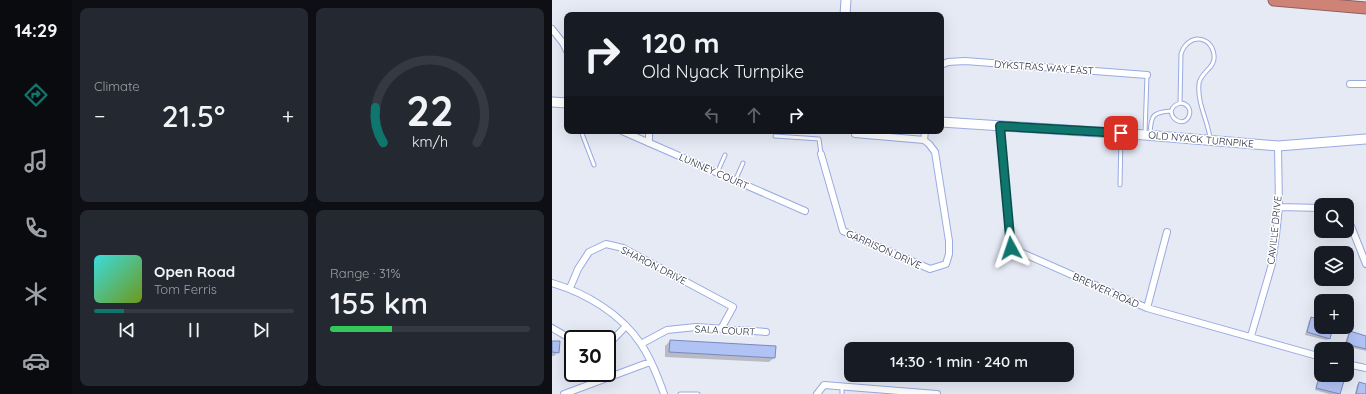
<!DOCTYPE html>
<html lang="en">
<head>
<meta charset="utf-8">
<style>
	:root { --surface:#171b24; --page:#242831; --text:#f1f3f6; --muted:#9ea1a6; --line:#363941; --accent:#0f766e }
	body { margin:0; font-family:Quicksand,sans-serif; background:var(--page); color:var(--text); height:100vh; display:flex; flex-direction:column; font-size:15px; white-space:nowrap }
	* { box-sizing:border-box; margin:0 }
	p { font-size:13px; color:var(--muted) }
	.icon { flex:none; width:22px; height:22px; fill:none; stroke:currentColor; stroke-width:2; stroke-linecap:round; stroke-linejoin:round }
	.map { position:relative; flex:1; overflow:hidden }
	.drawer { display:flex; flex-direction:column; gap:8px; padding:8px; background:#0d0f14; width:480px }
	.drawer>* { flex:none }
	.guide { position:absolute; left:12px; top:12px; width:380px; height:122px; border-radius:8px; box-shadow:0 4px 16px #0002; background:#171b24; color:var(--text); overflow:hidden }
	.tools { position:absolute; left:762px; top:198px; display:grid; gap:8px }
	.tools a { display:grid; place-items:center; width:40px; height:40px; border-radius:8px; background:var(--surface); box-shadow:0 4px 16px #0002; font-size:20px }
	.speed { position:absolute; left:12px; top:330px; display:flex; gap:8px; font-size:20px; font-weight:700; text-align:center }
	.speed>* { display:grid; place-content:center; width:52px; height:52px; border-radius:50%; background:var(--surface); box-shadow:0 4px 16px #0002; line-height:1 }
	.speed .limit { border:2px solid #111; border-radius:6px; background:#fff; color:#111 }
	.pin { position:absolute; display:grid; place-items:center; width:34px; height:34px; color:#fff; margin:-17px; border-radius:8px; box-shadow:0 2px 6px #0006 }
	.me { position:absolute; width:44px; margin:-22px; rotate:355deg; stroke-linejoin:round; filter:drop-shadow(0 0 3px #0008) }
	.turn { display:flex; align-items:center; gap:14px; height:84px; padding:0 12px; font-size:18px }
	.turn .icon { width:52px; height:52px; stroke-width:2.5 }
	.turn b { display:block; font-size:28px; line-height:34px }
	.lanes { display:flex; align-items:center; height:38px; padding:0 12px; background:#0003; justify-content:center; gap:20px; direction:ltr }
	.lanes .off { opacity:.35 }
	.big { font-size:30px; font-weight:600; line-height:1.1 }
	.drawer .tile { flex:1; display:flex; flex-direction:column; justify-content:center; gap:6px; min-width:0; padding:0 14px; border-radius:8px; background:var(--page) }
	.drawer .dial { align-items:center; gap:0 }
	.dial svg { height:104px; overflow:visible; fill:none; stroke:var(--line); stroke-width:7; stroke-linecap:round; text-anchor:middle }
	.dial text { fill:var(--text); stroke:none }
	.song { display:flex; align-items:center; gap:12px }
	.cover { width:48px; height:48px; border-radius:6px; background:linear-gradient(135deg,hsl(180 70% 55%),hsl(80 70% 35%)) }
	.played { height:4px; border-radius:2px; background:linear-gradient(90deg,var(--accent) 15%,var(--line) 15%) }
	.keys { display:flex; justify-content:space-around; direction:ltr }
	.heat { display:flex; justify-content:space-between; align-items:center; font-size:22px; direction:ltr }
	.charge { height:6px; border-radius:3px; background:linear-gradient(90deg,#34c759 31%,var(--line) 0) }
	.drawer .tiles { flex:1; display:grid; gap:8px; grid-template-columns:repeat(2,1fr) }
	.trip { position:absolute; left:292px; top:342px; width:230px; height:40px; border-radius:8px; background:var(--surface); box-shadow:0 4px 16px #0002; font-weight:600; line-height:40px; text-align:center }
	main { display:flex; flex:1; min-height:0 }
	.tab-bar { display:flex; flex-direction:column; width:72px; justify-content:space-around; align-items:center; background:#090b0e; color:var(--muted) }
	.tab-bar .icon { width:28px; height:28px }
	.tab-bar .current { color:var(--accent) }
	.tab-bar b { font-size:18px; color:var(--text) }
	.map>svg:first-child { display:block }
	.shadow { fill:#0003 }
	.building { fill:#b1c2f5; stroke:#7889bd }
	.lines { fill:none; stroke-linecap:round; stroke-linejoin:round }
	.lane-casing { stroke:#99abe1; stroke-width:5 }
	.street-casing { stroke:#99abe1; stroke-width:8 }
	.secondary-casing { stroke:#99abe1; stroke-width:11 }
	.highway-casing { stroke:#8f605f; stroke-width:13 }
	.lane { stroke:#fff; stroke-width:3 }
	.street { stroke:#fff; stroke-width:6 }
	.secondary { stroke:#fff; stroke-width:9 }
	.highway { stroke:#cf8376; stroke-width:11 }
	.route-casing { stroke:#0a4d48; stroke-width:10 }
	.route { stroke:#0f766e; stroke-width:7 }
	.labels { text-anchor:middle; stroke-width:3; stroke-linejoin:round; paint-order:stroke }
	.street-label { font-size:10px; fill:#191f34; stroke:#fff }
</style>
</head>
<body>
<main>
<nav class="tab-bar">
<b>14:29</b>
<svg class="icon current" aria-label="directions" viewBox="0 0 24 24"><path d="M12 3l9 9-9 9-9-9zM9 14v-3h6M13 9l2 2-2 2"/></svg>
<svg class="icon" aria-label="music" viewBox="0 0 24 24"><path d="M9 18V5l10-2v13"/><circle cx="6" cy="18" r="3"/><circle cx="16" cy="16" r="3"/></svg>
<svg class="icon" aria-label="phone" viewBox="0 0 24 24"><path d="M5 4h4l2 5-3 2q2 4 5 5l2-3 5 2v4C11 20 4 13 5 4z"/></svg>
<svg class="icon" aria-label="climate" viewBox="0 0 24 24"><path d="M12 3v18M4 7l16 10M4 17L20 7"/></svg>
<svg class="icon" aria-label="car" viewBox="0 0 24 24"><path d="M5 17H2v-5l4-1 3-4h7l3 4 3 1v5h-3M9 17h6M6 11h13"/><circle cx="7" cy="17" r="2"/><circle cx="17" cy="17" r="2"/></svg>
</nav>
<section class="drawer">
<div class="tiles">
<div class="tile"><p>Climate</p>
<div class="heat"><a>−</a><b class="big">21.5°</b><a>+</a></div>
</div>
<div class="tile dial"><svg viewBox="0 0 100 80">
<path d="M14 69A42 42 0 1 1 86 69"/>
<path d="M14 69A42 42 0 0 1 8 42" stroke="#0f766e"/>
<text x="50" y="56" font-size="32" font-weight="700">22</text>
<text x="50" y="72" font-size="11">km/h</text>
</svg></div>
<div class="tile">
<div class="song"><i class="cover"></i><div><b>Open Road</b><p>Tom Ferris</p></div></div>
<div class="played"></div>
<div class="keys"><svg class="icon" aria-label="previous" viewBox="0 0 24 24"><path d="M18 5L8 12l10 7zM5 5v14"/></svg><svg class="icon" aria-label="pause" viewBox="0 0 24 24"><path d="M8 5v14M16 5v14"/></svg><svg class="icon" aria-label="next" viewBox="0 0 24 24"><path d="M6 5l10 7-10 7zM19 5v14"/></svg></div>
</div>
<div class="tile"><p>Range · 31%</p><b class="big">155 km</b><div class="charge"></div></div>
</div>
</section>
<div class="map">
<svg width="814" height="394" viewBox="0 0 814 394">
	<rect width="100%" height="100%" fill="#e6eaf5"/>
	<path class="shadow" d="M759 319 769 324V327H780L777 338 775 340 753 335 757 321Z
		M798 332 814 337V351L792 346 796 334Z
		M118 341 222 358 217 362 113 357V346Z
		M0 342 6 352 2 356H0Z
		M769 375 791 382 787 394H777L763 390 767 377Z
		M807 383 814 384V394H803L805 385Z"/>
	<path class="building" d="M759 317 769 320 767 327H781L778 339 755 332Z
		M798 331 814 336V349L794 344Z
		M118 340 224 346 223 358 117 352Z
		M0 341H8L7 353 0 352Z
		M768 374 792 381 788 394 764 388Z
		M807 382 814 384V394H804Z"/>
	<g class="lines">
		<defs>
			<path id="lane" d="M628 103C607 110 630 132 637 116 640 108 634 103 628 103L629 54C635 34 659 34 662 55 664 68 648 72 647 84 645 103 656 121 658 138
				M29 131 42 165
				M593 133 595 75
				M598 134C599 116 600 112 619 111
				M223 136 267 139 269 154
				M165 173 173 155
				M183 181 191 163
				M568 185 569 135
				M128 394H146
				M290 394V386"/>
			<path id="street" d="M0 29 11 43 15 51
				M389 65 396 62 413 61 595 75
				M798 84H814
				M448 126 459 248 595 308 769 357
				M70 131 253 211
				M97 131V143
				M372 140 373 131
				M269 154 291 231 378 269 394 264 397 254V241L383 152 377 144 372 140 303 134
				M727 207 769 208
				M795 221 799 226 814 264
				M0 283C34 293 69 314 89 344 99 359 106 377 112 394
				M18 288 26 269 37 252 54 244 71 248 181 307 169 329
				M595 308 615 232
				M0 328 21 340
				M699 336 720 264 724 235 727 207 726 146
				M89 344 115 330 144 327 214 332
				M55 346 74 326
				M795 364 814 368
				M12 394 98 362
				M265 394 272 385 385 394"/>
			<path id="secondary" d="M293 15 294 0
				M0 102 15 103
				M389 122 593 135 726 146 814 139"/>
			<path id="highway" d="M722 0 814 8"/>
		</defs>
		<use href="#lane" class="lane-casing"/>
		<use href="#street" class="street-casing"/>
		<use href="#secondary" class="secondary-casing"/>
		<use href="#highway" class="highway-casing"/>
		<use href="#lane" class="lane"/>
		<use href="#street" class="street"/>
		<use href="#secondary" class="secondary"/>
		<use href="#highway" class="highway"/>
	</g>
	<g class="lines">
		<defs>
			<path id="route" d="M459 248 448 126 569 133"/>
		</defs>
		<use href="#route" class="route-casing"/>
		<use href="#route" class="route"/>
	</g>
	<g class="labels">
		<g class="street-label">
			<text transform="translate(492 67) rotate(4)" y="4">DYKSTRAS WAY EAST</text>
			<text transform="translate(649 139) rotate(5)" y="4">OLD NYACK TURNPIKE</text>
			<text transform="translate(162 171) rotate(24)" y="4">LUNNEY COURT</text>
			<text transform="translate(722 230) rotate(-84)" y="4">CAVILLE DRIVE</text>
			<text transform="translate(332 249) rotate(24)" y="4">GARRISON DRIVE</text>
			<text transform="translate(102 265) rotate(27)" y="4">SHARON DRIVE</text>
			<text transform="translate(554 290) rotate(24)" y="4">BREWER ROAD</text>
			<text transform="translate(173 330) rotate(3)" y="4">SALA COURT</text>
		</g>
	</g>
</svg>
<div class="tools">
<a><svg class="icon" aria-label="search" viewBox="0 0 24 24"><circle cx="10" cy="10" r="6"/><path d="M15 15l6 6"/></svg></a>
<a><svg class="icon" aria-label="layers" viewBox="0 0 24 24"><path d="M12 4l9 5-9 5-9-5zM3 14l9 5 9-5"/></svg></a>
<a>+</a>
<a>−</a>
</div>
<div class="speed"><div class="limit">30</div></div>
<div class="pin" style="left:569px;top:133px;background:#d93025"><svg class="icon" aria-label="arrive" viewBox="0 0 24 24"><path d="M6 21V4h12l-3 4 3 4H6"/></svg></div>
<svg class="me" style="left:459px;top:248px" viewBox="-20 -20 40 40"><path d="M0-17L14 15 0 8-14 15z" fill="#0f766e" stroke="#fff" stroke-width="4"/></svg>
<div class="trip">14:30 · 1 min · 240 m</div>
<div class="guide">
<div class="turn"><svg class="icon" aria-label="right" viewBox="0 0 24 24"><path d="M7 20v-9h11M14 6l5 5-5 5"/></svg><div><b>120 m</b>Old Nyack Turnpike</div></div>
<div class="lanes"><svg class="icon off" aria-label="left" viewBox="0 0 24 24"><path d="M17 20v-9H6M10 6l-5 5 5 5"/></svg><svg class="icon off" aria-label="ahead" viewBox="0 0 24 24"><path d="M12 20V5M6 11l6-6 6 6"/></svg><svg class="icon" aria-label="right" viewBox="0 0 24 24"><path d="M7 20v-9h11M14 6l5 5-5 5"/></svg></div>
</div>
</div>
</main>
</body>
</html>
